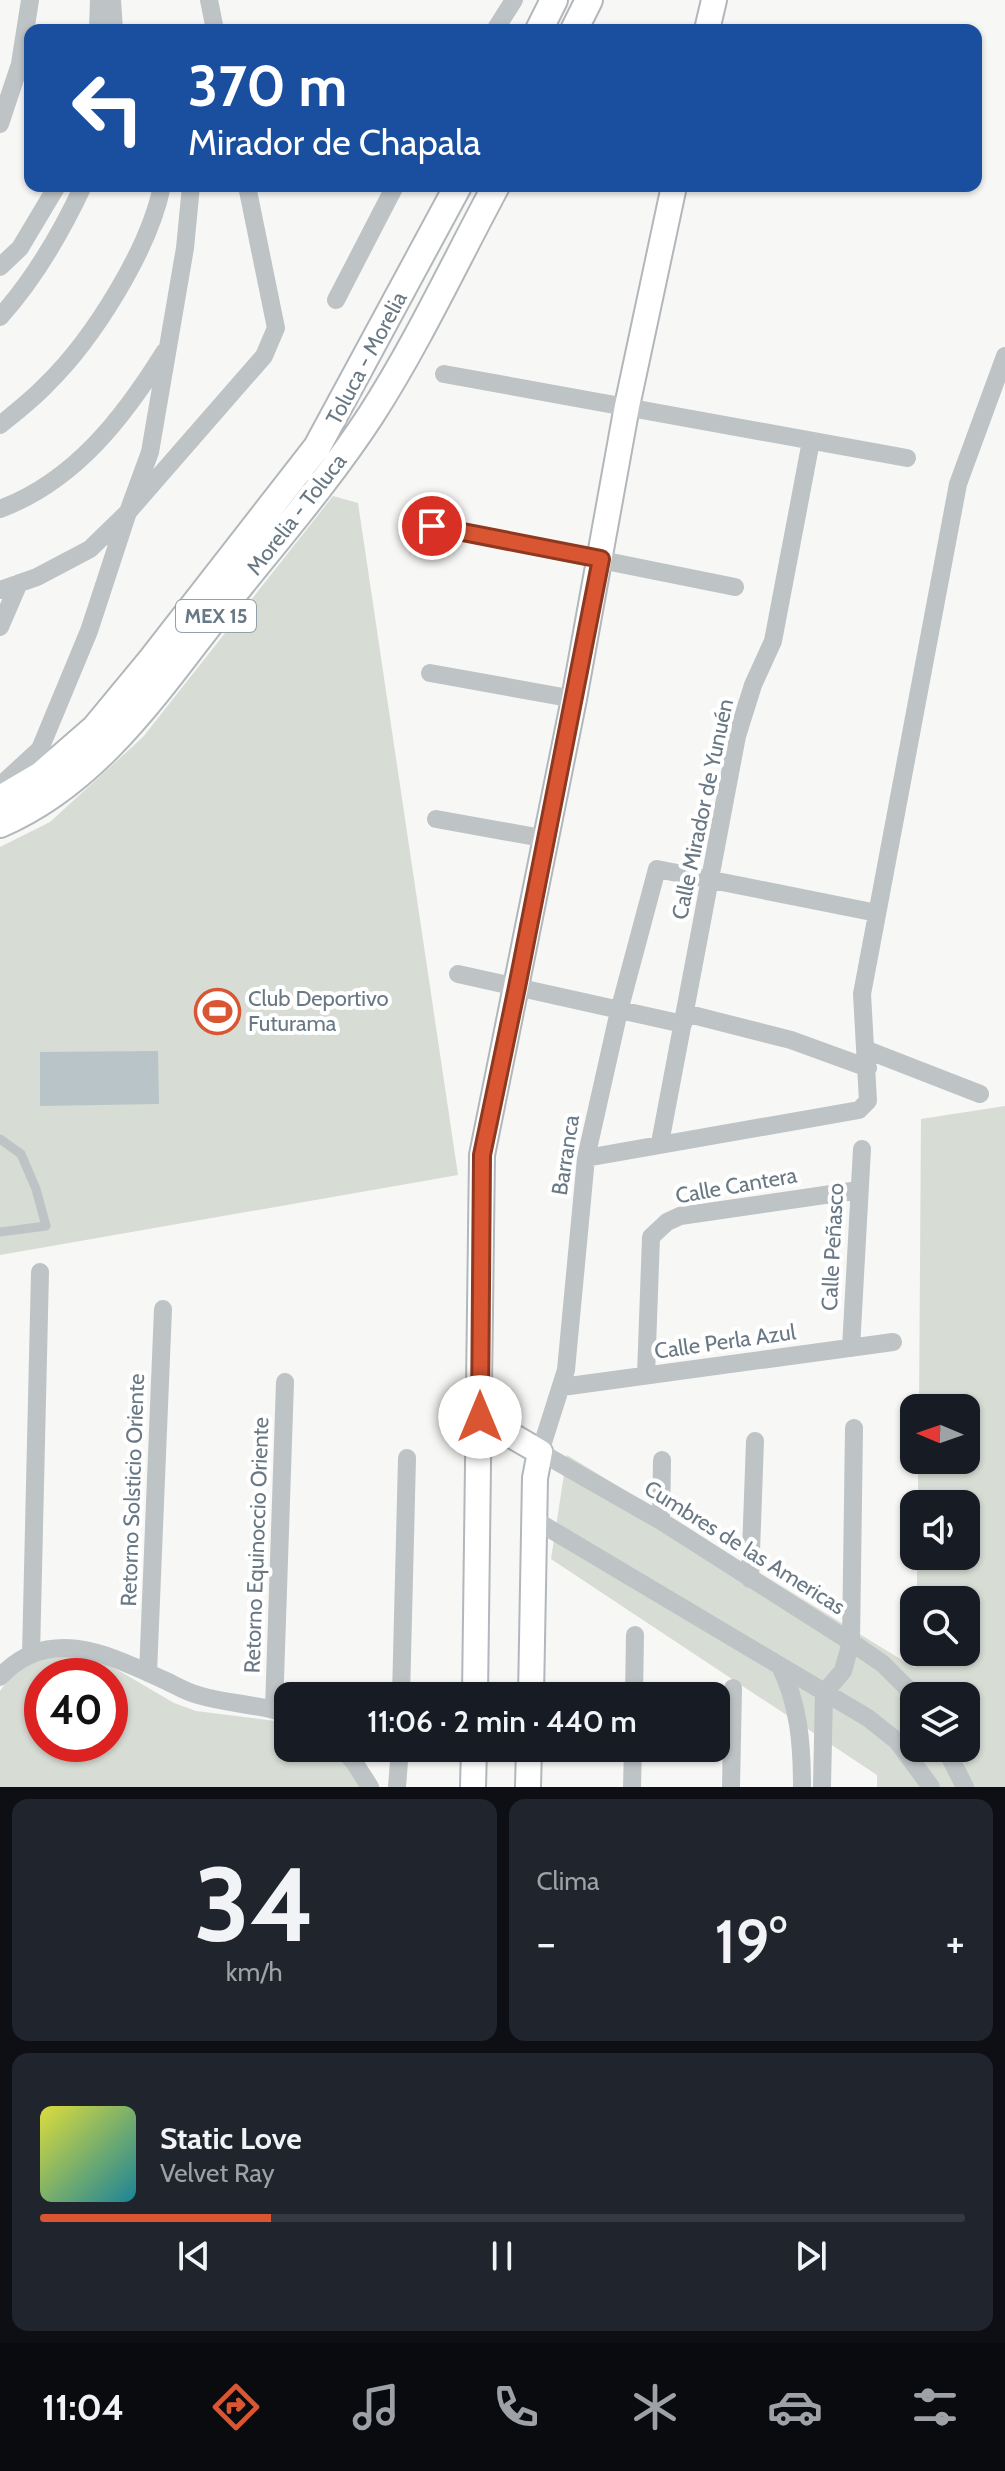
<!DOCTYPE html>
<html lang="es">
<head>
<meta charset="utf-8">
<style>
	:root { --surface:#171b24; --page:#20242c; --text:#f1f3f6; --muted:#9ea1a6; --line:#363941; --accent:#da5632 }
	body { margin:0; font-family:Cabin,sans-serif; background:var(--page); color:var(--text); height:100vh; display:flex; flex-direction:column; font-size:30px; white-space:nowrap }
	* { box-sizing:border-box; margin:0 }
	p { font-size:26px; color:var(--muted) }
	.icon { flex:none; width:44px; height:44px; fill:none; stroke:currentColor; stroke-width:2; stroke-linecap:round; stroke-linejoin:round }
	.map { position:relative; height:1787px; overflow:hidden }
	.side { display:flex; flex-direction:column; gap:12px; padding:12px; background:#0d0f14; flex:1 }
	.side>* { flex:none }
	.hud { position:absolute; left:24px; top:24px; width:958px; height:168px; border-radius:16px; box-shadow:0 2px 6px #0004; background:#1a4fa0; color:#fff; overflow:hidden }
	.needle { width:52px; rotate:272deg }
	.buttons { position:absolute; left:900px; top:1394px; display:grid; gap:16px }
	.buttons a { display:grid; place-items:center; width:80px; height:80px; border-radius:16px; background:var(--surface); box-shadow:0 2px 6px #0004; font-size:40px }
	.speed { position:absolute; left:24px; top:1658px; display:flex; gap:16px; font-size:40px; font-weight:700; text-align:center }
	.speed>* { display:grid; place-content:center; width:104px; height:104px; border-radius:50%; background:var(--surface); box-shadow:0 2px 6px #0004; line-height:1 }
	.speed .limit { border:12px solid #d22; background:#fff; color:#111 }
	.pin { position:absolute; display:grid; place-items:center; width:68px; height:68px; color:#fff; margin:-34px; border:4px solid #fff; border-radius:50%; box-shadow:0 2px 8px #0007 }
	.me { position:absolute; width:88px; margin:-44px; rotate:0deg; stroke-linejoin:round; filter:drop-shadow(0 0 6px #0008) }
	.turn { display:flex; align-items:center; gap:28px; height:168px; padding:0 32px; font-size:36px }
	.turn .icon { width:104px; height:104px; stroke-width:2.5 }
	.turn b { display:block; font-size:56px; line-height:68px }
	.big { font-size:60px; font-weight:600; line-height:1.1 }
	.side .card { flex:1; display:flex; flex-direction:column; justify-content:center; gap:12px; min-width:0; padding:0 28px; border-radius:16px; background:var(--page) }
	.side .dial { align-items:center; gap:0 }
	.dial b { font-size:104px; line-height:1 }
	.song { display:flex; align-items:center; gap:24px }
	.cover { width:96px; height:96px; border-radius:12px; background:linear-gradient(135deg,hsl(60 70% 55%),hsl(190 70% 35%)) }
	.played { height:8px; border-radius:4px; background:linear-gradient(90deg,var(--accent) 25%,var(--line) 25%) }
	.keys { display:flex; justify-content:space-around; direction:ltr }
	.heat { display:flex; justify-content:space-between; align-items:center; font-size:44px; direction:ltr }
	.side .tiles { flex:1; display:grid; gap:12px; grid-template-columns:1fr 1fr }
	.card:last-child { grid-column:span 2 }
	.trip { position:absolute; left:274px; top:1682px; width:456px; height:80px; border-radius:16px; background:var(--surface); box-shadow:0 2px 6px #0004; font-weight:600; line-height:80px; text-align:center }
	.menu { display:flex; height:128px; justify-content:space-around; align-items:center; background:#090b0e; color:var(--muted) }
	.menu .icon { width:56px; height:56px }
	.menu .selected { color:var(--accent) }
	.menu b { font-size:36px; color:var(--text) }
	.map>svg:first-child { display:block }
	.green { fill:#d7dcd4; fill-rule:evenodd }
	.water { fill:#b8c4c8 }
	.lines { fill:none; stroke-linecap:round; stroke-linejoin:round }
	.secondary-casing { stroke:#b1b7bb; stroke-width:28 }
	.primary-casing { stroke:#b2b7bb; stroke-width:30 }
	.lane { stroke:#bec3c6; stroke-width:9 }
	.street { stroke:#bec3c6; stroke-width:18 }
	.secondary { stroke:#fff; stroke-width:24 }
	.primary { stroke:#fff; stroke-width:26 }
	.route-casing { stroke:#8e3820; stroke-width:20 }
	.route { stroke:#da5632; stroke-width:14 }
	.labels { text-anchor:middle; stroke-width:8; stroke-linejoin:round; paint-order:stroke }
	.shield { fill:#fff; stroke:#95a0a9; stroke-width:2 }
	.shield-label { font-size:20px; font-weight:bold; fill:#687884 }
	.street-label { font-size:22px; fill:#687884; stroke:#fff }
	.poi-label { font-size:22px; fill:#687884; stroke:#fff; text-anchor:start }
</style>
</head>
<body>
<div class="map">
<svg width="1005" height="1787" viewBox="0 0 1005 1787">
	<rect width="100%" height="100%" fill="#f7f7f5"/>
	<path class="green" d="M333 496 358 503 458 1175 0 1255V847L50 822 143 737Z
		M1005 1106V1787H877V1775L551 1559 567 1455 915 1668 916 1652H966V1600H917V1556H966V1504H918V1460H966V1408H919L921 1119ZM914 1696H966V1748H914Z
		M85 1656 116 1669 174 1703 196 1711 275 1721 288 1726V1748C336 1748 335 1744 360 1787H0V1691C24 1656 47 1657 85 1656ZM42 1676H110V1744H42Z"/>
	<path class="water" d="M158 1051 159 1104 40 1106V1052Z"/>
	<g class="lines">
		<defs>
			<path id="secondary" d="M707 30 714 0
				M480 1417 540 1452 535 1478 531 1696
				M475 1696 482 1155 574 699 627 406 674 186
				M473 1787 474 1748
				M528 1787 529 1748"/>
			<path id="primary" d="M539 30 554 0
				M574 30 589 0
				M0 799 41 775 95 728 152 659 317 447 458 186
				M0 824C93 784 152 699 212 621 265 553 324 487 371 415 418 342 455 262 496 186"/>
		</defs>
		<use href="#secondary" class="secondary-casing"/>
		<use href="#primary" class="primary-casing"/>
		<path class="lane" d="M0 1139 21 1154 36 1189 46 1226 0 1232"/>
		<path class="street" d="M112 0 114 30
			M209 0 215 30
			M98 30 99 0
			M495 30 514 0
			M0 124 20 64 30 0
			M0 267 20 248 57 186
			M336 300 395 186
			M0 317C35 278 61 233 83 186
			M444 374 907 458
			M0 425C16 412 33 399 47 384 93 339 149 250 162 186
			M0 509C75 481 124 417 165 351
			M432 526 735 587
			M0 590 37 577 90 549 128 512 264 356 276 328 247 186
			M0 627 19 583
			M430 673 574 699
			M0 786 40 749 89 631 128 512 150 452 185 248 191 186
			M436 819 547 839
			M877 913 657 869 619 1011 586 1158 566 1370 540 1452 661 1521 851 1642 883 1664 915 1696
			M458 974 683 1024
			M685 1013 791 1040 868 1068
			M867 1050 980 1094
			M660 1143 737 736 753 685 773 641 811 441
			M586 1158 859 1110 868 1101 862 994 958 484 1005 356
			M851 1348 862 1149
			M646 1375 651 1237 667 1222 680 1216 859 1190
			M562 1387 893 1342
			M535 1520 868 1718 897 1741 931 1787
			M661 1521 662 1460
			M750 1579 755 1441
			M31 1655 40 1272
			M780 1666C799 1705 802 1744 802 1787
			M148 1673 163 1309
			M0 1677C49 1624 109 1655 164 1680 175 1685 186 1692 198 1695 227 1704 259 1704 288 1714
			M401 1696 407 1458
			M634 1696 635 1635
			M274 1709 285 1382
			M341 1748 354 1762 370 1787
			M945 1748 965 1787
			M397 1787 400 1748
			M632 1787 633 1748
			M731 1787 733 1688
			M822 1787 824 1693 843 1671 851 1642 854 1428"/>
		<use href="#secondary" class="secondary"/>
		<use href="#primary" class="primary"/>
	</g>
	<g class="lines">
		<defs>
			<path id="route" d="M432 526 601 559 517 987 482 1155 480 1417"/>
		</defs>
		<use href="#route" class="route-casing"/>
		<use href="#route" class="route"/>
	</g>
	<defs>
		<symbol id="stadium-ring" viewBox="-11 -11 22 22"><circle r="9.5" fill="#fff" stroke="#da5632" stroke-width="1.5"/><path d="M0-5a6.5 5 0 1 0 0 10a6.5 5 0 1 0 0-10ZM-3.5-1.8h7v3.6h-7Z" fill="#da5632"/></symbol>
	</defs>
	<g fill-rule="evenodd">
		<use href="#stadium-ring" x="192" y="986" width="51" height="51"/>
	</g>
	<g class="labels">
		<rect class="shield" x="176" y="600" width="80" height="32" rx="6"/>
		<g class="shield-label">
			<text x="216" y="623">MEX 15</text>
		</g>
		<g class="street-label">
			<text transform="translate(366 358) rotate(-62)" y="8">Toluca - Morelia</text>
			<text transform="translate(296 514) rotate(-52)" y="8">Morelia - Toluca</text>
			<text transform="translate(702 809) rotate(-78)" y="8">Calle Mirador de Yunuén</text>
			<text transform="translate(565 1155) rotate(-81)" y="8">Barranca</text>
			<text transform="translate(736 1185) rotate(-10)" y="8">Calle Cantera</text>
			<text transform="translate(832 1247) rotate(-87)" y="8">Calle Peñasco</text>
			<text transform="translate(725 1341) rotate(-8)" y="8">Calle Perla Azul</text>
			<text transform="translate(132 1490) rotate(-88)" y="8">Retorno Solsticio Oriente</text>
			<text transform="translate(256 1545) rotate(-88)" y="8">Retorno Equinoccio Oriente</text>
			<text transform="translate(745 1547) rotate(32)" y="8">Cumbres de las Americas</text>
		</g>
		<g class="poi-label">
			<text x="248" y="1006">Club Deportivo<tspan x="248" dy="25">Futurama</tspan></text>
		</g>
	</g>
</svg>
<div class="buttons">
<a><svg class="needle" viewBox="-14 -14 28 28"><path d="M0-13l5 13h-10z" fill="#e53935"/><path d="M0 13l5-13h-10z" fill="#9ea1a6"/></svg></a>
<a><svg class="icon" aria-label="sound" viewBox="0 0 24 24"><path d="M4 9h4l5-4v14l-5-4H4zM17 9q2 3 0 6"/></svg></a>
<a><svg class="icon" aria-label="search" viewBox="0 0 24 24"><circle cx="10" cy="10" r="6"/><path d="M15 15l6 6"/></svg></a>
<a><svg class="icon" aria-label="layers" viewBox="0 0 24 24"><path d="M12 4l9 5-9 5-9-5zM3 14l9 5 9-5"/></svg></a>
</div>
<div class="speed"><div class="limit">40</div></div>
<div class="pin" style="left:432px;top:526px;background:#d93025"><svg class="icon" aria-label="arrive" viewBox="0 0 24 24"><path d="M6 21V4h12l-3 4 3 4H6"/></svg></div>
<svg class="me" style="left:480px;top:1417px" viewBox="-20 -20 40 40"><circle r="19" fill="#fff"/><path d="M0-13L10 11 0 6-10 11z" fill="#da5632"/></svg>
<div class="trip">11:06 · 2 min · 440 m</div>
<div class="hud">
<div class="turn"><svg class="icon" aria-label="left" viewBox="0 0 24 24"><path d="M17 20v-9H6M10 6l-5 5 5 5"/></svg><div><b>370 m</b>Mirador de Chapala</div></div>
</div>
</div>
<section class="side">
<div class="tiles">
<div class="card dial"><b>34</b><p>km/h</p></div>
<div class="card"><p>Clima</p>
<div class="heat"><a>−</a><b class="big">19°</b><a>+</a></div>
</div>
<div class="card">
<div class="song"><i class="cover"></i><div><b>Static Love</b><p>Velvet Ray</p></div></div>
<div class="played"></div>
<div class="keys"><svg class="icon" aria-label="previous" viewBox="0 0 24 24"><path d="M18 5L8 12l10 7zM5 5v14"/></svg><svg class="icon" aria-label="pause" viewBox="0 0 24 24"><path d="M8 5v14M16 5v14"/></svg><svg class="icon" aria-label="next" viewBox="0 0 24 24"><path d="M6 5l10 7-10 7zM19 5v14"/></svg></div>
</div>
</div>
</section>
<nav class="menu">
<b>11:04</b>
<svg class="icon selected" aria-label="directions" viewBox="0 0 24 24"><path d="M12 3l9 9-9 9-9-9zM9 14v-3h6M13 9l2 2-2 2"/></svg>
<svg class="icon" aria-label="music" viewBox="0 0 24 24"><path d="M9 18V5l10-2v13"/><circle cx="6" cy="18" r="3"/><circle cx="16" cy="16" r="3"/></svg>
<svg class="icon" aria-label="phone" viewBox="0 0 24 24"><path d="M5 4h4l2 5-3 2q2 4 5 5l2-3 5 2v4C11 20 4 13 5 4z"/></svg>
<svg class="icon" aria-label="climate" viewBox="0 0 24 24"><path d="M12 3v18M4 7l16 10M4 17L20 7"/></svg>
<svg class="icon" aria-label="car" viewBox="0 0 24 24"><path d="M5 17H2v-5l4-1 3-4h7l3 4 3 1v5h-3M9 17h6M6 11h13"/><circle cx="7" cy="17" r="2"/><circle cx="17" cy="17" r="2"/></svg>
<svg class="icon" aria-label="filters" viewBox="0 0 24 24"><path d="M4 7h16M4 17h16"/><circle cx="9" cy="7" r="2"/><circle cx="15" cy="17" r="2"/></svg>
</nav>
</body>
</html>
